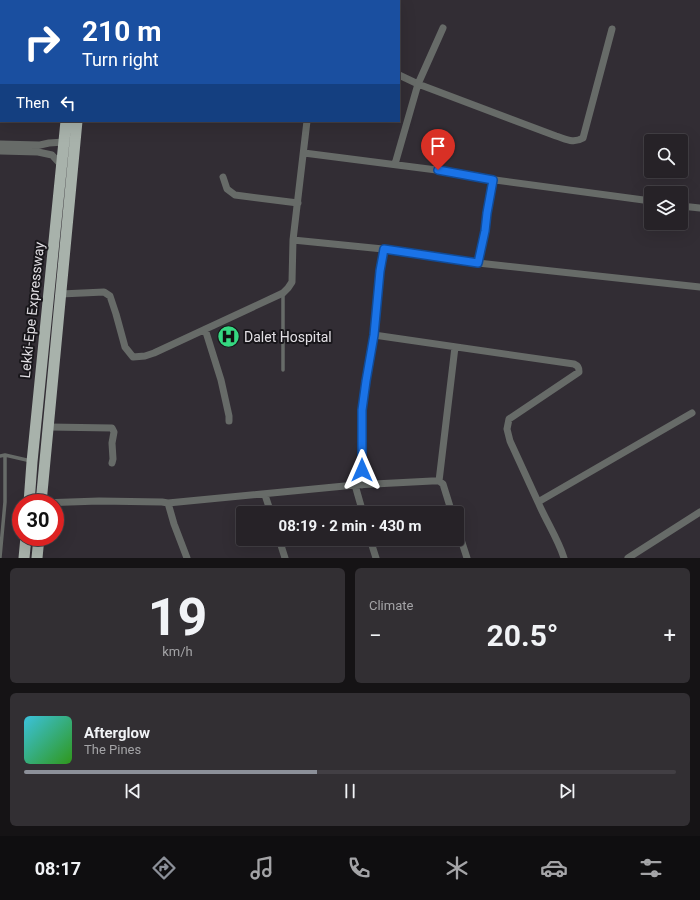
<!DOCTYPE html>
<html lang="en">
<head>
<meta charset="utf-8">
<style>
	:root { --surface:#262227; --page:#322f33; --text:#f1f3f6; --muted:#a4a4a7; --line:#423f44; --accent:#8c9099 }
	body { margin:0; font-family:Roboto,sans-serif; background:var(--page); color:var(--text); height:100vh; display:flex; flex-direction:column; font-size:15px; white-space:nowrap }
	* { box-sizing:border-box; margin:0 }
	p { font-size:13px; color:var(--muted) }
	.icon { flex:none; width:22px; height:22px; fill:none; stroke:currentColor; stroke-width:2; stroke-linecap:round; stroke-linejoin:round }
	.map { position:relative; height:558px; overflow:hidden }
	.drawer { display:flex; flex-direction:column; gap:10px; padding:10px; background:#151315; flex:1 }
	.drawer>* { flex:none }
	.guide { position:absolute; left:0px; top:0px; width:400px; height:122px; box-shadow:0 4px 16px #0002,0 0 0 1px var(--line); background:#1a4fa0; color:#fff; overflow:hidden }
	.controls { position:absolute; left:644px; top:134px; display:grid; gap:8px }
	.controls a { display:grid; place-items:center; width:44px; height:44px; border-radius:4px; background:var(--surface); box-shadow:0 4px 16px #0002,0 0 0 1px var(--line); font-size:20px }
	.speed { position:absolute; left:12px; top:494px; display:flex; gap:8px; font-size:20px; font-weight:700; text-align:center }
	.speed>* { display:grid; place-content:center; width:52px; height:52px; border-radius:50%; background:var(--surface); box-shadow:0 4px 16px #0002,0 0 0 1px var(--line); line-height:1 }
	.speed .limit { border:6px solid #d22; background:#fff; color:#111 }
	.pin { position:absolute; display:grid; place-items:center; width:34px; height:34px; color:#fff; margin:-41px -17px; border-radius:50% 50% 50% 0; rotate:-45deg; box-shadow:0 0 4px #0007 }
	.pin .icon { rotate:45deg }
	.me { position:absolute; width:44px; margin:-22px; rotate:0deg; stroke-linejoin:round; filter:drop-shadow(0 0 3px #0008) }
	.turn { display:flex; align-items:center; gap:14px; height:84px; padding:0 16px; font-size:18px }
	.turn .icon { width:52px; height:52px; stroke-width:2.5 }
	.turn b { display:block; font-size:28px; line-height:34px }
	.then { display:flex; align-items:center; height:38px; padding:0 16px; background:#0003; gap:8px; font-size:15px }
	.big { font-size:30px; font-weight:700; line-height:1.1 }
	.drawer .tile { flex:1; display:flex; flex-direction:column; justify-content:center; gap:6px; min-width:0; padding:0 14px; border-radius:6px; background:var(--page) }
	.drawer .dial { align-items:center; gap:0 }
	.dial b { font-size:52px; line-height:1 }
	.song { display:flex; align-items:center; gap:12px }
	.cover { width:48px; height:48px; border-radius:6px; background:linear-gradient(135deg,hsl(190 70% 55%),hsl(110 70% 35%)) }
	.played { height:4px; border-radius:2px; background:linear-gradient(90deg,var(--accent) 45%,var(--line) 45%) }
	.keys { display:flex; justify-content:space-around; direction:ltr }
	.heat { display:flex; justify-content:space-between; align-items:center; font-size:22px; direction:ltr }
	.drawer .tiles { flex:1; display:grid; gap:10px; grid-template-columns:1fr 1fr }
	.tile:last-child { grid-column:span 2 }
	.trip { position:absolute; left:236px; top:506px; width:228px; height:40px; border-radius:4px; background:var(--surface); box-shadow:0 4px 16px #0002,0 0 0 1px var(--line); font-weight:700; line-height:40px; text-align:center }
	.dock { display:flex; height:64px; justify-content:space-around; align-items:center; background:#0f0e10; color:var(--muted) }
	.dock .icon { width:28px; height:28px }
	.dock .selected { color:var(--accent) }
	.dock b { font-size:18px; color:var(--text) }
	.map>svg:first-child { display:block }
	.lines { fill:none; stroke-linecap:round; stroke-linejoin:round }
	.service { stroke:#676b68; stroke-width:3.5 }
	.minor { stroke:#676b68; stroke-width:7 }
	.trunk { stroke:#a8b2ab; stroke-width:11 }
	.route-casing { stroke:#114b97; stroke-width:10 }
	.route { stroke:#1a73e8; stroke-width:7 }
	.labels { text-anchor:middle; stroke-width:4; stroke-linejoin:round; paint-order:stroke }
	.street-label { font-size:14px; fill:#e2dfe4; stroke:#18161a }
	.poi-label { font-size:14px; fill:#e2dfe4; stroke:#18161a; text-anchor:start }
</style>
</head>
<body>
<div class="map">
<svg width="700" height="558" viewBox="0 0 700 558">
	<rect width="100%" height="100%" fill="#322d34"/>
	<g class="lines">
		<path class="service" d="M283 294V370
			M0 456 5 455 31 461
			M0 557 5 502V455"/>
		<path class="minor" d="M342 1V0
			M399 75 418 84 556 136C566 139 573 144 583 138L612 29
			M0 144 40 145 49 143 64 142
			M0 151 38 152 52 155 61 165
			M304 153 452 172 488 179 651 201
			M395 164 418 84 443 28
			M223 177 227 189 235 195 298 203
			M681 206 700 208
			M293 240 403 251 434 257 478 263 485 231 487 213 493 180
			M478 263 700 287
			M61 294 104 292 110 296 116 314 125 347 133 357 145 356 154 353 283 293 288 288 292 282 293 240 307 121
			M205 329 221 380 229 416V421
			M374 335 574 364C578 366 579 367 579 372L509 419 507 429 510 441 538 502
			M49 427 112 428 114 432 112 443 113 459 112 463
			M439 481 455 347
			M355 485 363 513
			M362 485V410L366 381 374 335 380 271 384 249
			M265 495 271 513
			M41 503 99 501 162 502 168 503 174 524 187 558
			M168 503 355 485 432 481H439L443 484 452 513
			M457 527 467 558
			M279 539 285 558
			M370 539 376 558
			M564 558C558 539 546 521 538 502L692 413
			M628 558 700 512"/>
		<path class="trunk" d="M77 1V0
			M88 1V0
			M29 503 32 462 66 121
			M41 503 77 121
			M24 558 26 537
			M37 558 39 537"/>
	</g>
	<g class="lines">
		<defs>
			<path id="route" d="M362 470V410L366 381 374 335 380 271 384 249 478 263 485 231 487 213 493 180 438 170"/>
		</defs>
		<use href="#route" class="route-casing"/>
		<use href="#route" class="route"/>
	</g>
	<defs>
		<symbol id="hospital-disc" viewBox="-11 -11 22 22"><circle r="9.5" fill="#35d881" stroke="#18161a"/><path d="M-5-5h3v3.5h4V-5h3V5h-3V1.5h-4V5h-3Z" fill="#111"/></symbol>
	</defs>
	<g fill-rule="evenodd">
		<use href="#hospital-disc" x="216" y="324" width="25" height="25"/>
	</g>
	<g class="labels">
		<g class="street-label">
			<text transform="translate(32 310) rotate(-84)" y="5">Lekki-Epe Expressway</text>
		</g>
		<g class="poi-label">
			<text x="244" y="342">Dalet Hospital</text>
		</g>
	</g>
</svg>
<div class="controls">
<a><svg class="icon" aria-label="search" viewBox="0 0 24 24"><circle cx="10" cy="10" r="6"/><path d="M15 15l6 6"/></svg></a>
<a><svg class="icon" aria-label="layers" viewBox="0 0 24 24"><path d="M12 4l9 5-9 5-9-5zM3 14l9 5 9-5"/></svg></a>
</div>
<div class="speed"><div class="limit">30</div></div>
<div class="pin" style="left:438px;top:170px;background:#d93025"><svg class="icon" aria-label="arrive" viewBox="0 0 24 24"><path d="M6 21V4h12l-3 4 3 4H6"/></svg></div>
<svg class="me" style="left:362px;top:470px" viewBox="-20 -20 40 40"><path d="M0-17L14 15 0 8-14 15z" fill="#1a73e8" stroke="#fff" stroke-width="4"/></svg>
<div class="trip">08:19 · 2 min · 430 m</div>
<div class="guide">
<div class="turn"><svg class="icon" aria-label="right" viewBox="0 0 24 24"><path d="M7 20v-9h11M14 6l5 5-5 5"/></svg><div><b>210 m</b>Turn right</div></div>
<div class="then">Then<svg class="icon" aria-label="left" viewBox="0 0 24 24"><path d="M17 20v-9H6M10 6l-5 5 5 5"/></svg></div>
</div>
</div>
<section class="drawer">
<div class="tiles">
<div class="tile dial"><b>19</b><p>km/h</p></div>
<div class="tile"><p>Climate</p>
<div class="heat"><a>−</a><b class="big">20.5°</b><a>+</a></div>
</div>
<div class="tile">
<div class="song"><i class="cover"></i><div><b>Afterglow</b><p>The Pines</p></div></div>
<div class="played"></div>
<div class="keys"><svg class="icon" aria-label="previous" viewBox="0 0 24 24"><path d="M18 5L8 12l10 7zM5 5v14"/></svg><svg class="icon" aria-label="pause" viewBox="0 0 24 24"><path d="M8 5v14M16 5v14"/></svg><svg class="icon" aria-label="next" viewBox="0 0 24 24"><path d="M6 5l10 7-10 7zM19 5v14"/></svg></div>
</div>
</div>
</section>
<nav class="dock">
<b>08:17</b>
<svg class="icon selected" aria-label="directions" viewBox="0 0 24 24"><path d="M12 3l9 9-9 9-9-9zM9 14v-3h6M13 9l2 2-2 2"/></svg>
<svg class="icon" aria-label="music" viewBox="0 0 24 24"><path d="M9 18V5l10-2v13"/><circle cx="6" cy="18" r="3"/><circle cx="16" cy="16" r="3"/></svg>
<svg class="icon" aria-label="phone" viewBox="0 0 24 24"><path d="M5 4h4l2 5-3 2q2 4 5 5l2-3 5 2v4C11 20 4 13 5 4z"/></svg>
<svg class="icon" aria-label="climate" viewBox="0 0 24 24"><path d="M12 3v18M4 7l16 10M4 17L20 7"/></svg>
<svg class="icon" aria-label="car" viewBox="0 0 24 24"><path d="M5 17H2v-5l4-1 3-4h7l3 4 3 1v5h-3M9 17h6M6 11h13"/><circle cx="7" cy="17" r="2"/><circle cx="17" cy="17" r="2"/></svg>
<svg class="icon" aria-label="filters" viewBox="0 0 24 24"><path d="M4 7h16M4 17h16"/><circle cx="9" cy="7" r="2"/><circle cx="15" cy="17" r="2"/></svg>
</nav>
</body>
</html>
